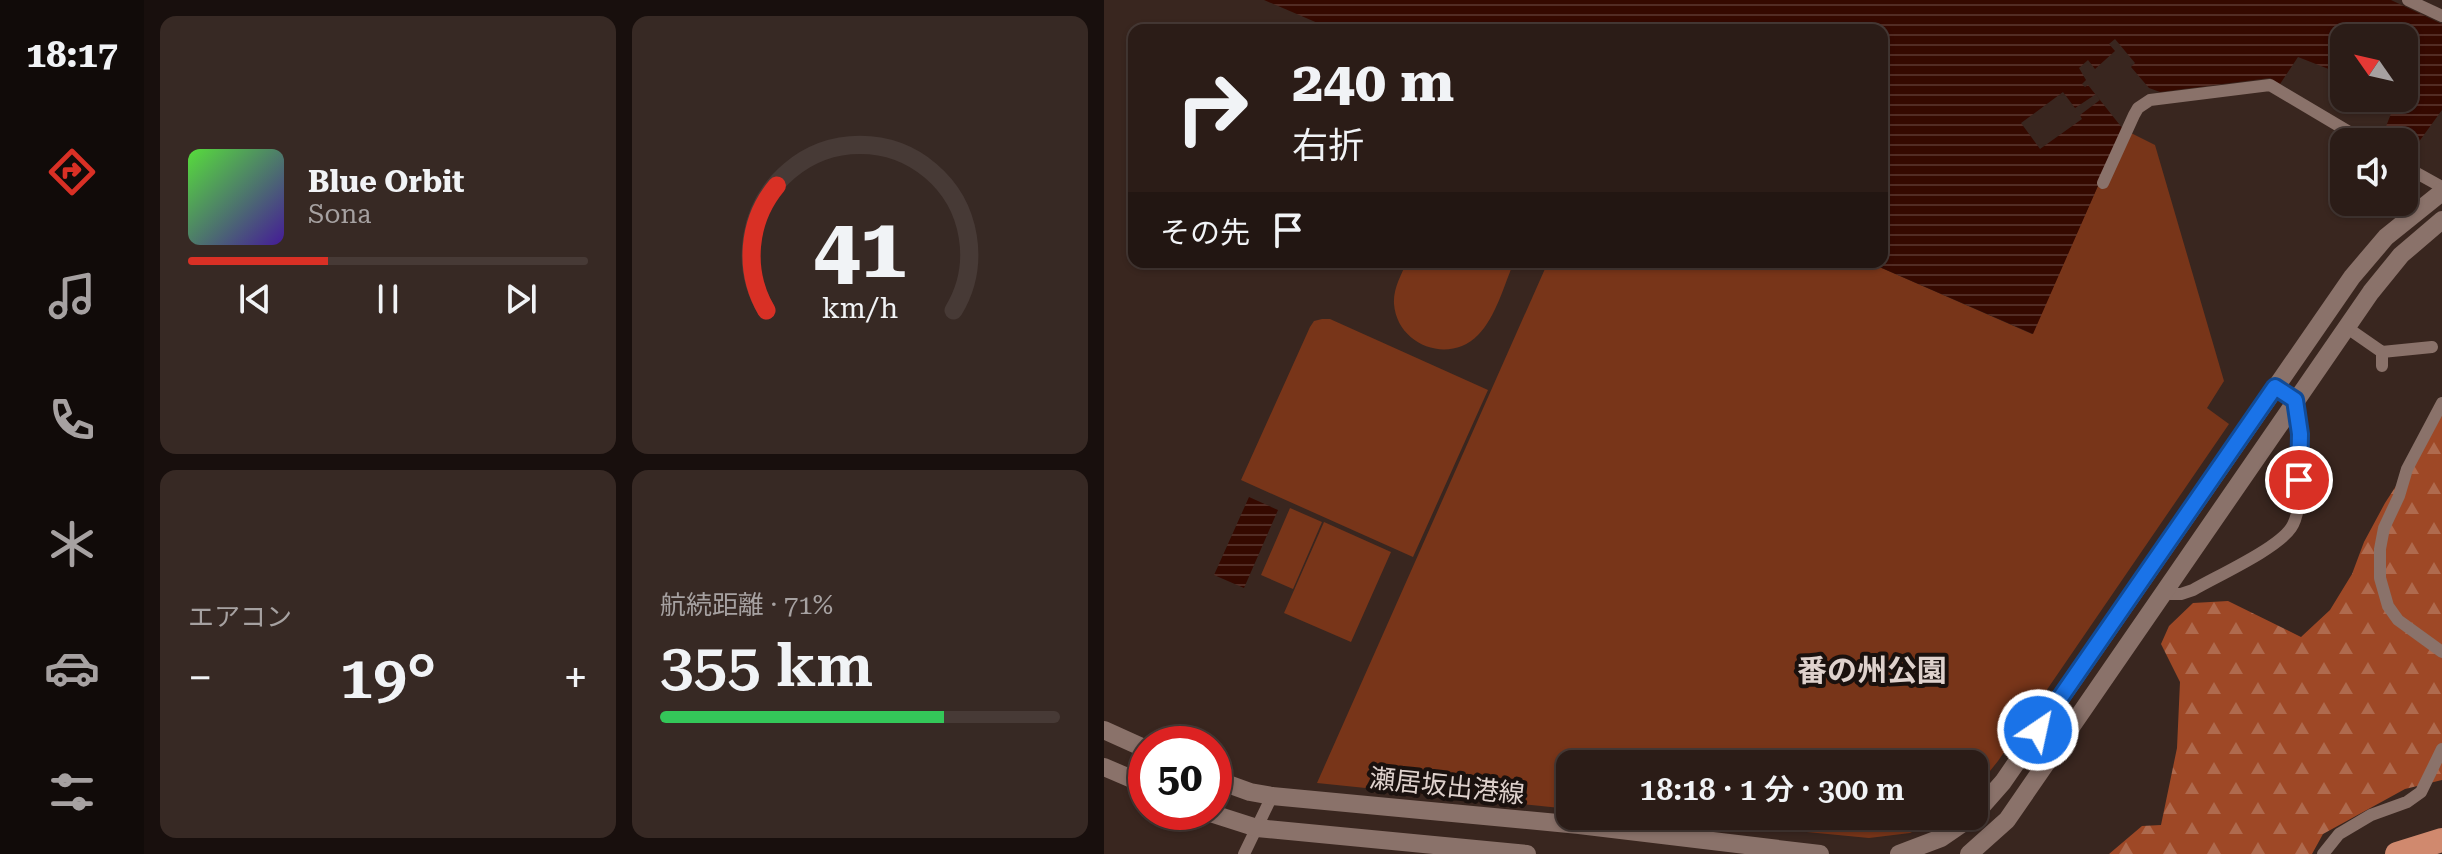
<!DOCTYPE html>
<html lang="ja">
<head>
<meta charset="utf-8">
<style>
	:root { --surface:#2b1c17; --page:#372924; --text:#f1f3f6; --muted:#a6a1a1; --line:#473a36; --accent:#d93025 }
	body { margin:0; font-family:"Roboto Serif","Noto Sans JP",serif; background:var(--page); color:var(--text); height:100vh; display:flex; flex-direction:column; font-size:30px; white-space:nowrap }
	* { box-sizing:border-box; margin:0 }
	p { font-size:26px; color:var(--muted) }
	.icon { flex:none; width:44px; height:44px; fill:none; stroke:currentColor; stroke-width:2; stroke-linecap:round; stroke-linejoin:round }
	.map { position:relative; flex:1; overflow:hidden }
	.details { display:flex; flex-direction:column; gap:16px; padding:16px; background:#180f0d; width:960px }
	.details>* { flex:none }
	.top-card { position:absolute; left:24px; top:24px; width:760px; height:244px; border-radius:16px; box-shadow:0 2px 6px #0004,0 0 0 2px var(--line); background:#2b1c17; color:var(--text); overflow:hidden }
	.needle { width:52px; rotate:304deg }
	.buttons { position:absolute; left:1226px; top:24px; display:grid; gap:16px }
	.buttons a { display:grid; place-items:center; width:88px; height:88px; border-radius:16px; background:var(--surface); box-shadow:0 2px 6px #0004,0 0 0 2px var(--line); font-size:40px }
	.speed { position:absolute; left:24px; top:726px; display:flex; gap:16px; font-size:40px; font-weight:700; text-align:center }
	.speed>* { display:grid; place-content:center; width:104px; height:104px; border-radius:50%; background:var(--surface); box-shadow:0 2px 6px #0004,0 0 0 2px var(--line); line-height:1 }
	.speed .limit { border:12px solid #d22; background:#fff; color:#111 }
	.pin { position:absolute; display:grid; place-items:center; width:68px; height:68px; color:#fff; margin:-34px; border:4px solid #fff; border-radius:50%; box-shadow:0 2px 8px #0007 }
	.me { position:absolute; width:88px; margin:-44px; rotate:34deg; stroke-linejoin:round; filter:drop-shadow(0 0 6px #0008) }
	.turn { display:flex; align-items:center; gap:28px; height:168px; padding:0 32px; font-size:36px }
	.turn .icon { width:104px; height:104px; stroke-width:2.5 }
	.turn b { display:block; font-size:56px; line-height:68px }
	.then { display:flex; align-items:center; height:76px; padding:0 32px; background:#0003; gap:16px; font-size:30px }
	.big { font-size:60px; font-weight:600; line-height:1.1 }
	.details .tile { flex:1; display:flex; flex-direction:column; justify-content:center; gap:12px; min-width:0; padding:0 28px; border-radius:16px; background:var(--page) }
	.details .dial { align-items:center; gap:0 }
	.dial svg { height:208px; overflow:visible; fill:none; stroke:var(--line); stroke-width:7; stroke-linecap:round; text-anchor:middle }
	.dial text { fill:var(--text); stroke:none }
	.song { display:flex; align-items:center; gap:24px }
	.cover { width:96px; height:96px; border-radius:12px; background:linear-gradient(135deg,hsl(110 70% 55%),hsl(260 70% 35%)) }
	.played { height:8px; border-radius:4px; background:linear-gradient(90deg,var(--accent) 35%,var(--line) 35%) }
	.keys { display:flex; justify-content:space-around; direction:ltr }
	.heat { display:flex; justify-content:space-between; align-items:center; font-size:44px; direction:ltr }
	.charge { height:12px; border-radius:6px; background:linear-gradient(90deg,#34c759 71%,var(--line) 0) }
	.details .tiles { flex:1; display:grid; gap:16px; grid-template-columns:repeat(2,1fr) }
	.trip { position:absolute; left:452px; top:750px; width:432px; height:80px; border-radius:16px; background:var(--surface); box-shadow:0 2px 6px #0004,0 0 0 2px var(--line); font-weight:600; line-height:80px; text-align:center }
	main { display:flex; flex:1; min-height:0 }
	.menu { display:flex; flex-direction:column; width:144px; justify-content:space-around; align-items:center; background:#110b09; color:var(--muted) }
	.menu .icon { width:56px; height:56px }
	.menu .on { color:var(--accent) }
	.menu b { font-size:36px; color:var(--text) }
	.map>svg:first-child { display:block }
	.green { fill:#783519 }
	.forest { fill:url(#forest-firs) }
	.water { fill:url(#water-rules) }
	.pier { fill:#39261f }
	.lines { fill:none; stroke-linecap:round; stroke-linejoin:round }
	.street { stroke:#8a726a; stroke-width:12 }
	.secondary { stroke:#8a726a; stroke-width:18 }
	.highway { stroke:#d0896e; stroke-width:24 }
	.route-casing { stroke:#114b97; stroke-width:20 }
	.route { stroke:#1a73e8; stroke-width:14 }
	.labels { text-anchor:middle; stroke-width:8; stroke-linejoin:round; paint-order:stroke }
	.street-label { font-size:26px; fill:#dfd2cd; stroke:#1a110e }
	.quarter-label { font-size:30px; font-weight:bold; fill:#dfd2cd; stroke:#1a110e }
</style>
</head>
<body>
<main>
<nav class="menu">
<b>18:17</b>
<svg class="icon on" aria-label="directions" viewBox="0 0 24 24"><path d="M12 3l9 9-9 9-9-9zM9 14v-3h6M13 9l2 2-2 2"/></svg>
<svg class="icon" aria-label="music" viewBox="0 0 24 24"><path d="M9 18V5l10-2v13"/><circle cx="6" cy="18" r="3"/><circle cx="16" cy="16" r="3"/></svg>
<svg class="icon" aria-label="phone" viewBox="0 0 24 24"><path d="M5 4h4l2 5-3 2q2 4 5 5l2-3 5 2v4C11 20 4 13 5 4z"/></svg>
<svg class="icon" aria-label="climate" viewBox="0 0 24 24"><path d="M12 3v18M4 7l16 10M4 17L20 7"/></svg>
<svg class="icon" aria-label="car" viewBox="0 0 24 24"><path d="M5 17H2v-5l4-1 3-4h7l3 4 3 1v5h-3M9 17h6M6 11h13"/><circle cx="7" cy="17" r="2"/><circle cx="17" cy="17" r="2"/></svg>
<svg class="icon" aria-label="filters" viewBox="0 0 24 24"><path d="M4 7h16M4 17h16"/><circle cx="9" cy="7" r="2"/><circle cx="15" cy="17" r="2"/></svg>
</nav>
<section class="details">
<div class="tiles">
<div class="tile">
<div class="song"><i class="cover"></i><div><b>Blue Orbit</b><p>Sona</p></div></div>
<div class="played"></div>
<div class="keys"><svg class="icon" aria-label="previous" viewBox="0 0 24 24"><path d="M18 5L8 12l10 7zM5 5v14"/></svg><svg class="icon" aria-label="pause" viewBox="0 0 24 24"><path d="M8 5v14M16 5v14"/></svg><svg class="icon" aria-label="next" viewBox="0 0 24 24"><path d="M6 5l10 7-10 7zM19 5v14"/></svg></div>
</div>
<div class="tile dial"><svg viewBox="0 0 100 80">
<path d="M14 69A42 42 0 1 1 86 69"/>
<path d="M14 69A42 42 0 0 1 18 21" stroke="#d93025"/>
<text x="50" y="56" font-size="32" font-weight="700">41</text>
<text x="50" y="72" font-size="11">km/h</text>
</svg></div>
<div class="tile"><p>エアコン</p>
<div class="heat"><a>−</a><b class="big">19°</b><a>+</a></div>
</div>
<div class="tile"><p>航続距離 · 71%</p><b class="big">355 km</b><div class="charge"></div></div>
</div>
</section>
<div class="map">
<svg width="1338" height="854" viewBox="0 0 1338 854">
	<defs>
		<pattern id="forest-firs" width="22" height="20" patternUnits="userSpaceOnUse" patternTransform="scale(2)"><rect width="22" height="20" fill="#9e4826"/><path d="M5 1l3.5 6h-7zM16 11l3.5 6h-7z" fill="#af6a4e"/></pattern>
		<pattern id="water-rules" width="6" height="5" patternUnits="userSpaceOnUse" patternTransform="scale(2)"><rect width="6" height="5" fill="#350900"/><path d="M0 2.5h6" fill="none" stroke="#522c24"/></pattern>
	</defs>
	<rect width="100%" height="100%" fill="#39261f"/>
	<path class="green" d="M1019 129 1051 145 1120 381 1103 408 1125 424 894 761 870 791V764H466V809L213 783 444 262H764L928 334Z
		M303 262H410C400 285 392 317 374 335 345 365 293 345 290 304 289 289 297 275 303 262Z
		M218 319H226L384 390 309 557 137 480 206 327 210 321Z
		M186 508 218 522 189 589 157 575Z
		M220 522 287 552 247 642 180 613Z
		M534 816H841L806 833 765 838Z"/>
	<path class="forest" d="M1338 415V780L1301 789 1219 834 1208 854H1005L1038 826 1057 825 1073 748 1076 682 1057 644 1065 626 1089 603 1124 601 1197 637 1226 610 1248 574 1260 542 1281 503Z"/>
	<path class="water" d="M160 0H1287L1338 24V110L1306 154 1300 150V142H1287L1278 137 1293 98H1300V38H1240V75L1194 57 1176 84 1166 78 1056 92 1045 88 1027 67 1031 63 1011 39 1005 44 1011 51 991 69 984 60 975 68 982 80 978 84 981 87 984 85 1019 129 929 334 764 262H778V30H230Z
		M145 497 174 510 140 588 110 575Z"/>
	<path class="pier" d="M959 92 971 108 992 94 996 100 976 115 978 119 936 149 917 123Z"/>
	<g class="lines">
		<path class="street" d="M1304 0 1338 16
			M1300 166 1338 187
			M999 183 1030 115 1034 108 1046 100 1166 85 1262 142
			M1242 327 1278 352V366
			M1278 352 1328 347
			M1338 403 1303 469 1295 496 1280 528 1276 549V578L1284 606 1294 620 1338 652
			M1058 594H1077L1089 590C1113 576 1173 549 1187 528 1203 505 1195 428 1191 400L1171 387
			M140 854 168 796
			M1219 854 1235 834 1267 815 1303 802 1317 792 1338 749"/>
		<path class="secondary" d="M0 730 42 749
			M0 767 42 785
			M110 779 146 792 168 796 475 825 716 854
			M103 812 153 828 423 854
			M870 815 899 782 1248 277 1282 237 1338 192
			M795 854 837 838 869 816
			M865 854 903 820 1267 292 1297 255 1338 220"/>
		<path class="highway" d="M1293 854 1338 840"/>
	</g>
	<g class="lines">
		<defs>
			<path id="route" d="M934 730 1171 387 1191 400 1196 434 1195 480"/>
		</defs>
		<use href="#route" class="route-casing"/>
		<use href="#route" class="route"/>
	</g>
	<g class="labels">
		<g class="street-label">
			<text transform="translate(343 786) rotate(6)" y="9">瀬居坂出港線</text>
		</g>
		<g class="quarter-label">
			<text x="768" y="681">番の州公園</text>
		</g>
	</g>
</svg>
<div class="buttons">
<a><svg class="needle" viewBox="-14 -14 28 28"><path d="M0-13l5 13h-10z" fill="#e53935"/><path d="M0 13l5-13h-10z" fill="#a6a1a1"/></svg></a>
<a><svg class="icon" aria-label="sound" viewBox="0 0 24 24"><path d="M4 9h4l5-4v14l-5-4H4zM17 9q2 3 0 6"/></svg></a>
</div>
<div class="speed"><div class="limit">50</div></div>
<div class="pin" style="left:1195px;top:480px;background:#d93025"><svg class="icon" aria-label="arrive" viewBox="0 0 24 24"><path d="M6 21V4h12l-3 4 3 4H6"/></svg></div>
<svg class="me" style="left:934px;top:730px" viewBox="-20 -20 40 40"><circle r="17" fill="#1a73e8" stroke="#fff" stroke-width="3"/><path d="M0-11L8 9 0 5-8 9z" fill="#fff"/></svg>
<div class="trip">18:18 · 1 分 · 300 m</div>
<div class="top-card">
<div class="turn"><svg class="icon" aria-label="right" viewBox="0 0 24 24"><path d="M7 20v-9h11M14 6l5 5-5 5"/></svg><div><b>240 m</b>右折</div></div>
<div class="then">その先<svg class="icon" aria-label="arrive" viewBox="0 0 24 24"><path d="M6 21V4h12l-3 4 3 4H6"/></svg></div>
</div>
</div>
</main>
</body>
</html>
